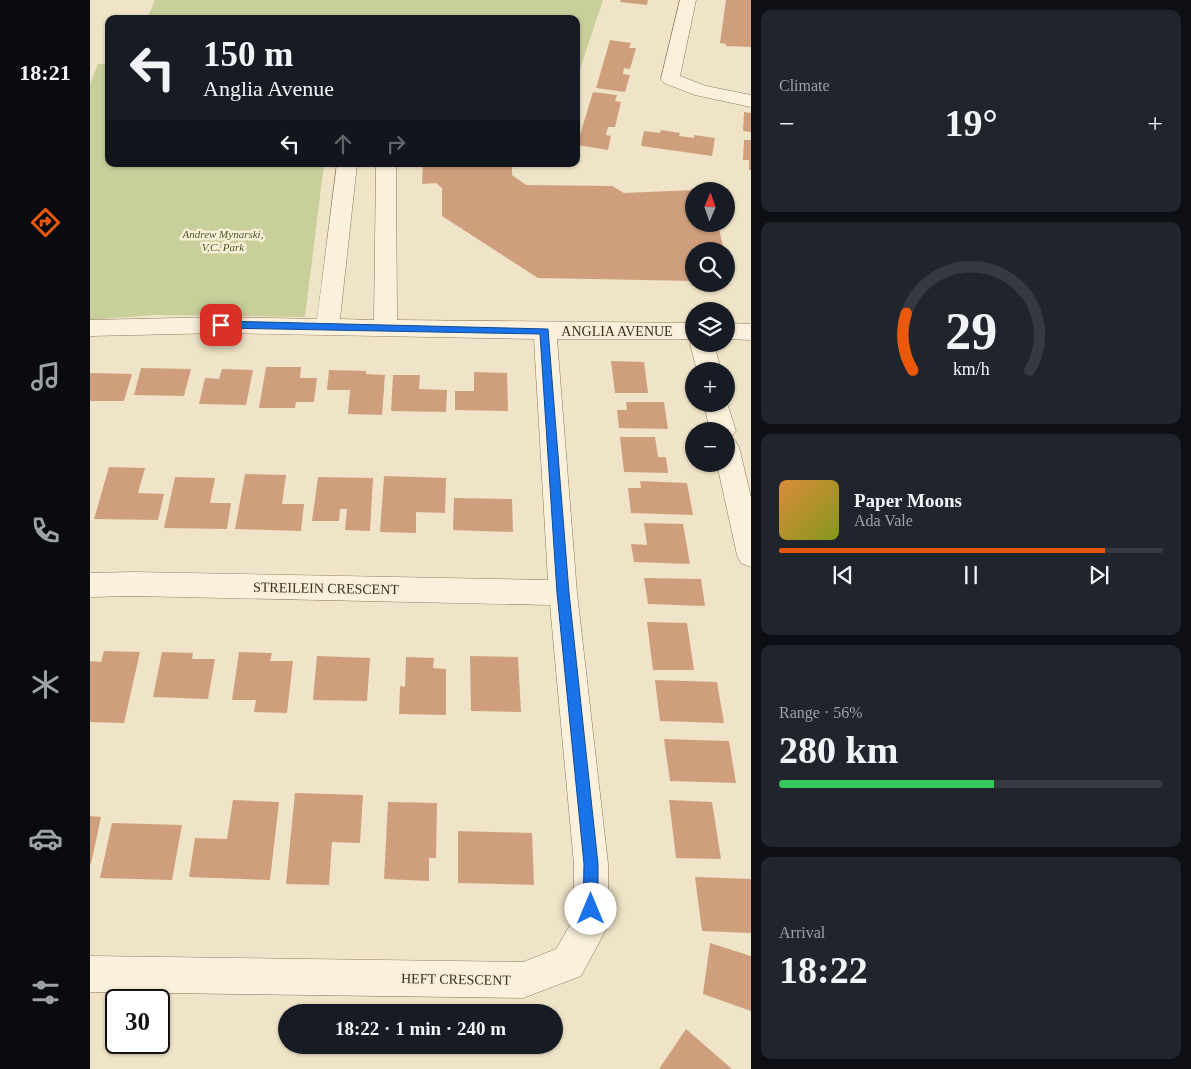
<!DOCTYPE html>
<html lang="en">
<head>
<meta charset="utf-8">
<style>
	:root { --surface:#171b24; --page:#20242c; --text:#f1f3f6; --muted:#9ea1a6; --line:#363941; --accent:#ea580c }
	body { margin:0; font-family:"Times New Roman",serif; background:var(--page); color:var(--text); height:100vh; display:flex; flex-direction:column; font-size:19px; white-space:nowrap }
	* { box-sizing:border-box; margin:0 }
	p { font-size:16px; color:var(--muted) }
	.icon { flex:none; width:28px; height:28px; fill:none; stroke:currentColor; stroke-width:2; stroke-linecap:round; stroke-linejoin:round }
	.map { position:relative; flex:1; overflow:hidden }
	.panel { display:flex; flex-direction:column; gap:10px; padding:10px; background:#0d0f14; width:440px }
	.panel>* { flex:none }
	.banner { position:absolute; left:15px; top:15px; width:475px; height:152px; border-radius:10px; box-shadow:0 1px 4px #0004; background:#171b24; color:var(--text); overflow:hidden }
	.needle { width:32px; rotate:2deg }
	.tools { position:absolute; left:595px; top:182px; display:grid; gap:10px }
	.tools a { display:grid; place-items:center; width:50px; height:50px; border-radius:50%; background:var(--surface); box-shadow:0 1px 4px #0004; font-size:25px }
	.speed { position:absolute; left:15px; top:989px; display:flex; gap:10px; font-size:25px; font-weight:700; text-align:center }
	.speed>* { display:grid; place-content:center; width:65px; height:65px; border-radius:50%; background:var(--surface); box-shadow:0 1px 4px #0004; line-height:1 }
	.speed .limit { border:2px solid #111; border-radius:8px; background:#fff; color:#111 }
	.pin { position:absolute; display:grid; place-items:center; width:42px; height:42px; color:#fff; margin:-21px; border-radius:10px; box-shadow:0 2px 8px #0006 }
	.me { position:absolute; width:55px; margin:-28px; rotate:0deg; stroke-linejoin:round; filter:drop-shadow(0 0 4px #0008) }
	.turn { display:flex; align-items:center; gap:18px; height:105px; padding:0 15px; font-size:22px }
	.turn .icon { width:65px; height:65px; stroke-width:2.5 }
	.turn b { display:block; font-size:35px; line-height:42px }
	.lanes { display:flex; align-items:center; height:48px; padding:0 15px; background:#0003; justify-content:center; gap:25px; direction:ltr }
	.lanes .off { opacity:.35 }
	.big { font-size:38px; font-weight:700; line-height:1.1 }
	.panel .tile { flex:1; display:flex; flex-direction:column; justify-content:center; gap:8px; min-width:0; padding:0 18px; border-radius:10px; background:var(--page) }
	.panel .dial { align-items:center; gap:0 }
	.dial svg { height:130px; overflow:visible; fill:none; stroke:var(--line); stroke-width:7; stroke-linecap:round; text-anchor:middle }
	.dial text { fill:var(--text); stroke:none }
	.song { display:flex; align-items:center; gap:15px }
	.cover { width:60px; height:60px; border-radius:8px; background:linear-gradient(135deg,hsl(30 70% 55%),hsl(70 70% 35%)) }
	.played { height:5px; border-radius:2px; background:linear-gradient(90deg,var(--accent) 85%,var(--line) 85%) }
	.keys { display:flex; justify-content:space-around; direction:ltr }
	.heat { display:flex; justify-content:space-between; align-items:center; font-size:28px; direction:ltr }
	.charge { height:8px; border-radius:4px; background:linear-gradient(90deg,#34c759 56%,var(--line) 0) }
	.trip { position:absolute; left:188px; top:1004px; width:285px; height:50px; border-radius:25px; background:var(--surface); box-shadow:0 1px 4px #0004; font-weight:700; line-height:50px; text-align:center }
	main { display:flex; flex:1; min-height:0 }
	.menu { display:flex; flex-direction:column; width:90px; justify-content:space-around; align-items:center; background:#090b0e; color:var(--muted) }
	.menu .icon { width:35px; height:35px }
	.menu .active { color:var(--accent) }
	.menu b { font-size:22px; color:var(--text) }
	.map>svg:first-child { display:block }
	.green { fill:#c9cf9b }
	.building { fill:#cf9f7d }
	.lines { fill:none; stroke-linecap:round; stroke-linejoin:round }
	.minor-casing { stroke:#8d765c; stroke-width:1 }
	.minor { fill:#faf1dc; fill-rule:evenodd }
	.route { fill:#1a73e8; stroke:#114b97 }
	.labels { text-anchor:middle; stroke-width:5; stroke-linejoin:round; paint-order:stroke }
	.far-park-label { font-size:11px; font-style:italic; fill:#4d5a26; stroke:#f7eed8 }
	.street-label { font-size:14px; fill:#3d2e20; stroke:#f7eed8 }
</style>
</head>
<body>
<main>
<nav class="menu">
<b>18:21</b>
<svg class="icon active" aria-label="directions" viewBox="0 0 24 24"><path d="M12 3l9 9-9 9-9-9zM9 14v-3h6M13 9l2 2-2 2"/></svg>
<svg class="icon" aria-label="music" viewBox="0 0 24 24"><path d="M9 18V5l10-2v13"/><circle cx="6" cy="18" r="3"/><circle cx="16" cy="16" r="3"/></svg>
<svg class="icon" aria-label="phone" viewBox="0 0 24 24"><path d="M5 4h4l2 5-3 2q2 4 5 5l2-3 5 2v4C11 20 4 13 5 4z"/></svg>
<svg class="icon" aria-label="climate" viewBox="0 0 24 24"><path d="M12 3v18M4 7l16 10M4 17L20 7"/></svg>
<svg class="icon" aria-label="car" viewBox="0 0 24 24"><path d="M5 17H2v-5l4-1 3-4h7l3 4 3 1v5h-3M9 17h6M6 11h13"/><circle cx="7" cy="17" r="2"/><circle cx="17" cy="17" r="2"/></svg>
<svg class="icon" aria-label="filters" viewBox="0 0 24 24"><path d="M4 7h16M4 17h16"/><circle cx="9" cy="7" r="2"/><circle cx="15" cy="17" r="2"/></svg>
</nav>
<div class="map">
<svg width="661" height="1069" viewBox="0 0 661 1069">
	<rect width="100%" height="100%" fill="#f0e4c8"/>
	<path class="green" d="M65 0H513L486 81V19H57Z
		M8 64H19V164H234L215 317 65 315 0 320V84Z"/>
	<path class="building" d="M531 0H558L557 5 530 2Z
		M636 0H661V47L636 46V44L630 43Z
		M520 40 541 43 539 48H546L540 69 534 68 533 74 540 75 535 92 506 88Z
		M503 92 527 95 525 101 531 102 525 127H518L516 135 521 136 518 150 487 145Z
		M654 112 661 113V132L653 131Z
		M571 130 590 133 589 136 604 138V135L625 138 622 156 551 146 554 131 570 133Z
		M654 140H661V170H659V160H653Z
		M333 164H422V175L436 185 522 186 534 193 604 190V224H628L634 251H604V281L448 278 352 216V188L346 183 332 184Z
		M521 361 554 362 558 393H525Z
		M176 367H211L210 378H227L224 402H206L205 408H169Z
		M51 368 101 369 94 396 44 395Z
		M132 369 163 370 156 405 109 404 115 378 129 379Z
		M239 370 276 371V374L295 375 292 415 258 414 260 390H237Z
		M384 372 417 373 418 411 365 410V391H384Z
		M0 373 42 374 34 401H0Z
		M303 375H330L329 389 357 390 356 412 301 411Z
		M536 402H574L578 429 529 428 527 410H537Z
		M530 437H565L568 457H576L578 473 534 472Z
		M19 467 55 468 48 493 74 494 68 520 4 519Z
		M155 474 196 475 192 504H214L211 531 145 529Z
		M294 476 356 478 355 513 326 512V533L290 532Z
		M85 477 125 478 120 503H141L137 529 74 528Z
		M228 477 283 478 280 531 255 530 257 509H250L249 521H222Z
		M550 481 597 483 603 515 541 513 538 488H551Z
		M364 498 422 499 423 532 363 530Z
		M554 523 593 524 600 564 544 562 541 544 557 545Z
		M554 578 611 579 615 606 558 604Z
		M557 622 597 623 604 670H563Z
		M14 651 50 652 34 723 0 722V661L11 662Z
		M72 652 103 653 102 659H125L118 699 63 697Z
		M149 652 182 653 180 661H203L197 713 164 712 166 700H142Z
		M227 656 280 658 277 701 223 700Z
		M380 656 428 657 431 712 381 711Z
		M316 657 344 658 343 668 356 669V715L309 714 310 686 315 687Z
		M565 680 627 682 634 723 570 721Z
		M574 739 639 741 646 783 580 781Z
		M205 793 273 795 270 843 242 842 239 885 196 884Z
		M143 800 189 802 180 880 99 877 105 838 137 839Z
		M579 800 622 802 631 859 586 858Z
		M298 802 347 803 346 858H339V881L294 879Z
		M0 816 11 817 1 864 0 863Z
		M22 823 92 825 82 880 10 878Z
		M368 831 442 833 444 885 368 883Z
		M605 877 661 879V933L612 931Z
		M620 943 661 956V1011L613 994Z
		M596 1029 642 1069H569Z"/>
	<g class="lines">
		<defs>
			<path id="minor" d="M590 0H606L590 76 616 86 661 95V107L605 95 574 83 571 79Z
				M247 164H267L250 319 284 320 286 168 283 164H306L307 320 604 323V344H624L631 371H607L600 344 603 339H467L487 593 518 864 519 924 491 976 433 998 0 992V956L433 962 466 949 483 920 484 864 460 605 43 596 0 597V573L43 572 458 580 444 339 131 333 0 336V320L131 317 227 319Z
				M636 323 661 324V340L636 339Z
				M636 400 646 431 640 438 645 440 649 447 661 497V567L651 563 647 555 627 464H636V431H620L614 404H636Z"/>
		</defs>
		<use href="#minor" class="minor-casing"/>
		<use href="#minor" class="minor"/>
	</g>
	<path class="route" d="M131 321 458 329 479 593 508 864V909L506 915 501 917 496 915 493 909 494 864 467 593 450 334 131 328 126 325Z"/>
	<g class="labels">
		<g class="far-park-label">
			<text x="133" y="238">Andrew Mynarski,<tspan x="133" dy="13">V.C. Park</tspan></text>
		</g>
		<g class="street-label">
			<text x="527" y="336">ANGLIA AVENUE</text>
			<text transform="translate(236 588) rotate(1)" y="5">STREILEIN CRESCENT</text>
			<text transform="translate(366 979) rotate(1)" y="5">HEFT CRESCENT</text>
		</g>
	</g>
</svg>
<div class="tools">
<a><svg class="needle" viewBox="-14 -14 28 28"><path d="M0-13l5 13h-10z" fill="#e53935"/><path d="M0 13l5-13h-10z" fill="#9ea1a6"/></svg></a>
<a><svg class="icon" aria-label="search" viewBox="0 0 24 24"><circle cx="10" cy="10" r="6"/><path d="M15 15l6 6"/></svg></a>
<a><svg class="icon" aria-label="layers" viewBox="0 0 24 24"><path d="M12 4l9 5-9 5-9-5zM3 14l9 5 9-5"/></svg></a>
<a>+</a>
<a>−</a>
</div>
<div class="speed"><div class="limit">30</div></div>
<div class="pin" style="left:131px;top:325px;background:#d93025"><svg class="icon" aria-label="arrive" viewBox="0 0 24 24"><path d="M6 21V4h12l-3 4 3 4H6"/></svg></div>
<svg class="me" style="left:501px;top:909px" viewBox="-20 -20 40 40"><circle r="19" fill="#fff"/><path d="M0-13L10 11 0 6-10 11z" fill="#1a73e8"/></svg>
<div class="trip">18:22 · 1 min · 240 m</div>
<div class="banner">
<div class="turn"><svg class="icon" aria-label="left" viewBox="0 0 24 24"><path d="M17 20v-9H6M10 6l-5 5 5 5"/></svg><div><b>150 m</b>Anglia Avenue</div></div>
<div class="lanes"><svg class="icon" aria-label="left" viewBox="0 0 24 24"><path d="M17 20v-9H6M10 6l-5 5 5 5"/></svg><svg class="icon off" aria-label="ahead" viewBox="0 0 24 24"><path d="M12 20V5M6 11l6-6 6 6"/></svg><svg class="icon off" aria-label="right" viewBox="0 0 24 24"><path d="M7 20v-9h11M14 6l5 5-5 5"/></svg></div>
</div>
</div>
<section class="panel">
<div class="tile"><p>Climate</p>
<div class="heat"><a>−</a><b class="big">19°</b><a>+</a></div>
</div>
<div class="tile dial"><svg viewBox="0 0 100 80">
<path d="M14 69A42 42 0 1 1 86 69"/>
<path d="M14 69A42 42 0 0 1 10 34" stroke="#ea580c"/>
<text x="50" y="56" font-size="32" font-weight="700">29</text>
<text x="50" y="72" font-size="11">km/h</text>
</svg></div>
<div class="tile">
<div class="song"><i class="cover"></i><div><b>Paper Moons</b><p>Ada Vale</p></div></div>
<div class="played"></div>
<div class="keys"><svg class="icon" aria-label="previous" viewBox="0 0 24 24"><path d="M18 5L8 12l10 7zM5 5v14"/></svg><svg class="icon" aria-label="pause" viewBox="0 0 24 24"><path d="M8 5v14M16 5v14"/></svg><svg class="icon" aria-label="next" viewBox="0 0 24 24"><path d="M6 5l10 7-10 7zM19 5v14"/></svg></div>
</div>
<div class="tile"><p>Range · 56%</p><b class="big">280 km</b><div class="charge"></div></div>
<div class="tile"><p>Arrival</p><b class="big">18:22</b></div>
</section>
</main>
</body>
</html>
